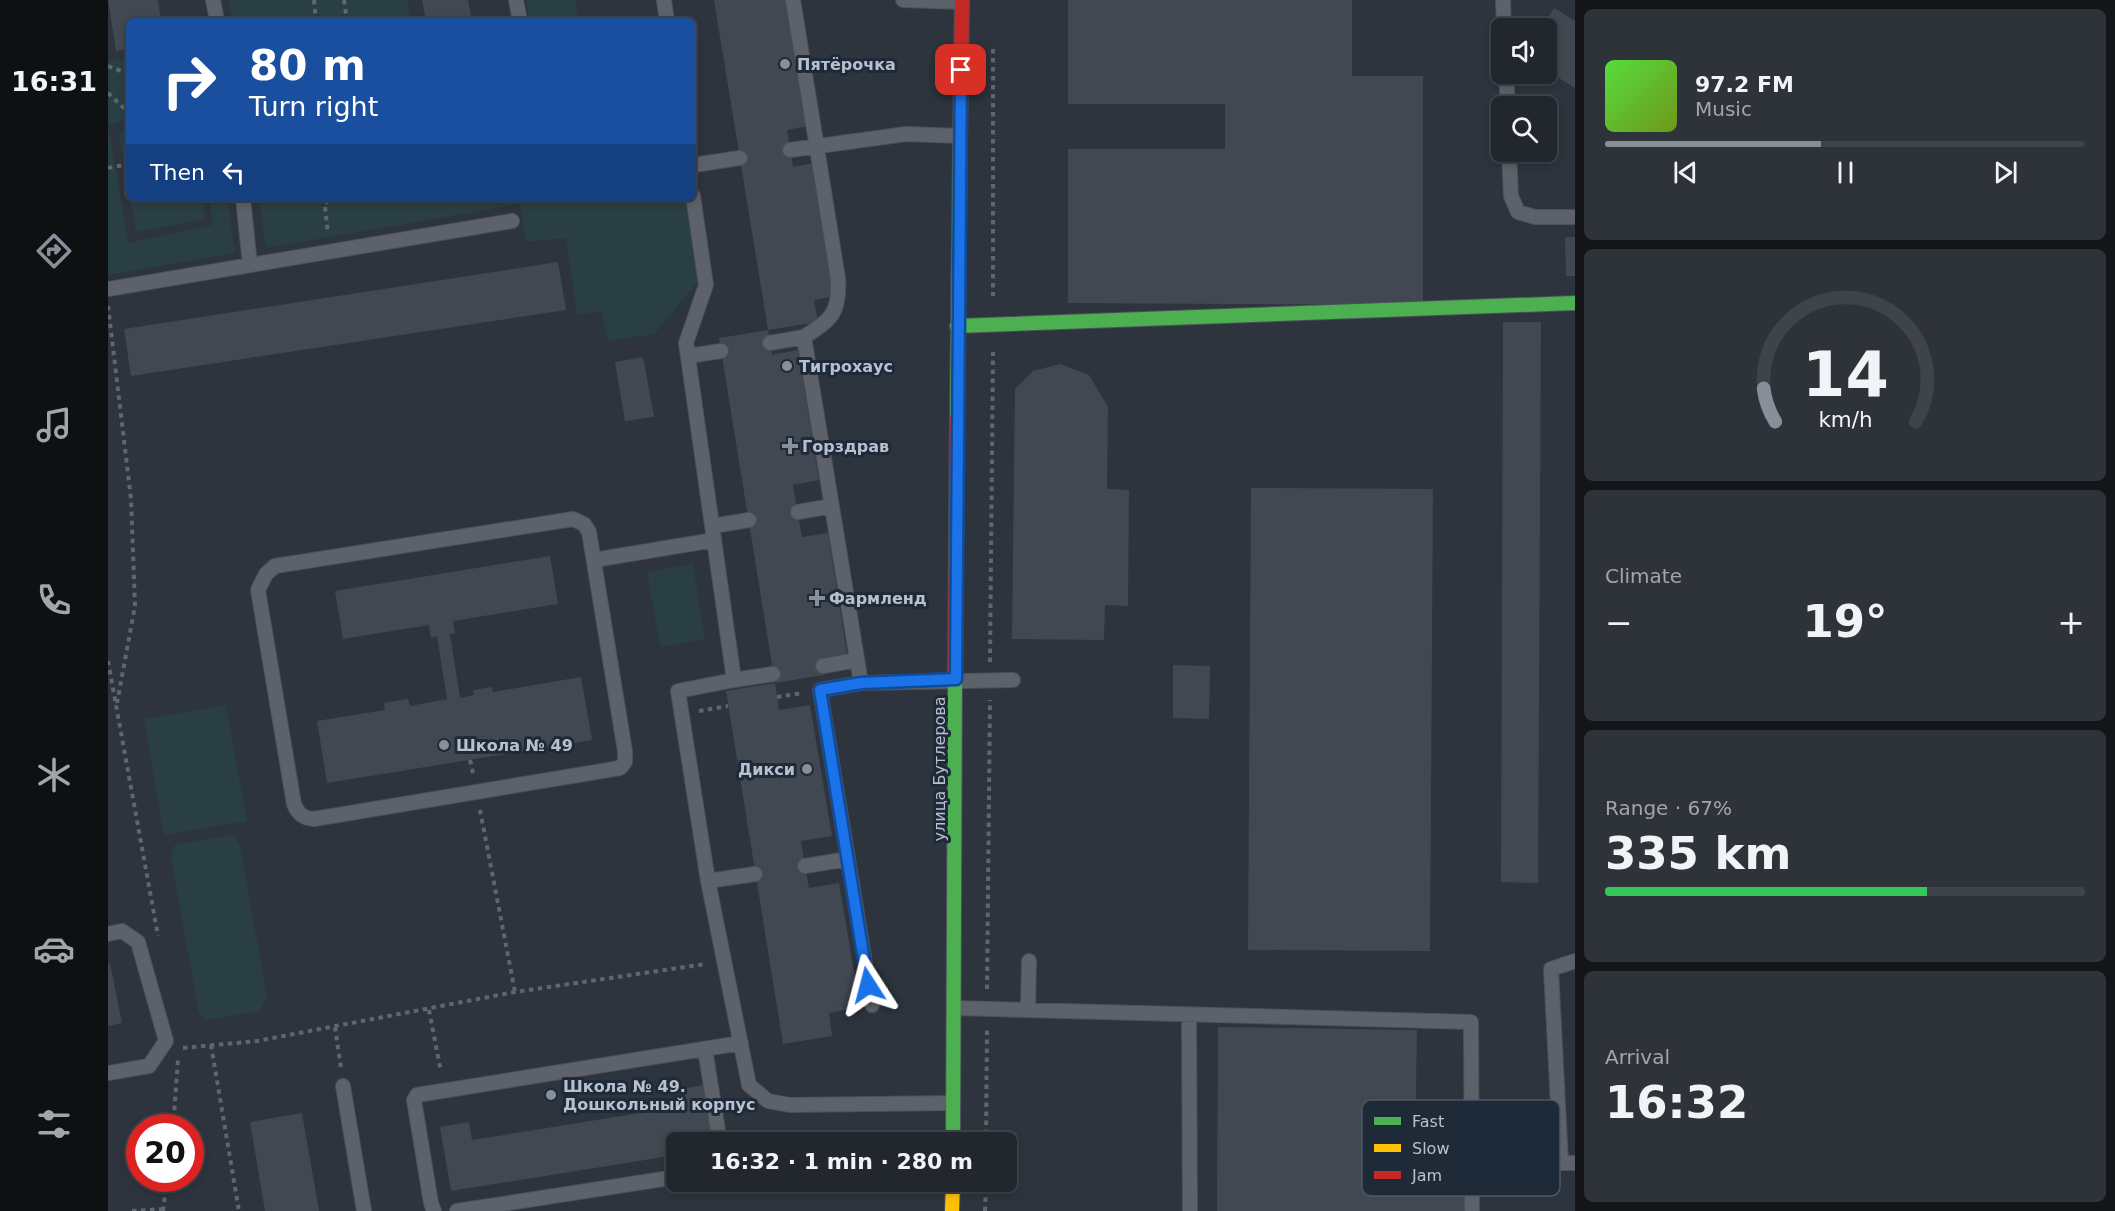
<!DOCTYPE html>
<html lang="en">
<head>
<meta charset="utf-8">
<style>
	:root { --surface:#22272e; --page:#2e333a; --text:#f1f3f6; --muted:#a2a5aa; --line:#3f444a; --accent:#878f9b }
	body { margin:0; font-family:"DejaVu Sans",sans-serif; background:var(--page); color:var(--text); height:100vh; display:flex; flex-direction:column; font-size:22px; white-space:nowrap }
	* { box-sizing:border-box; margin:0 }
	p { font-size:20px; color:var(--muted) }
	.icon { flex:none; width:33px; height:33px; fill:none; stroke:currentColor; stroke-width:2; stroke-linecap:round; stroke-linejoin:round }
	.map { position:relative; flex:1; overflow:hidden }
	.drawer { display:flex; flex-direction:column; gap:9px; padding:9px; background:#131519; width:540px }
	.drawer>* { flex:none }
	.guide { position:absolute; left:18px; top:18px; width:570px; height:183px; border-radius:9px; box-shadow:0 3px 9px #0003,0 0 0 2px var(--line); background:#1a4fa0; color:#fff; overflow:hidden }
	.tools { position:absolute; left:1383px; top:18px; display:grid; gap:12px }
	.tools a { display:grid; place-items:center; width:66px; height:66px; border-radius:9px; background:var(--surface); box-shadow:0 3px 9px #0003,0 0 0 2px var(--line); font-size:30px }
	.speed { position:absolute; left:18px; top:1114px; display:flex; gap:12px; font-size:30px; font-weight:700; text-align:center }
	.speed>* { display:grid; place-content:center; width:78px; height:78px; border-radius:50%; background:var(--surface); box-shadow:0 3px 9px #0003,0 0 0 2px var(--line); line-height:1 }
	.speed .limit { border:9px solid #d22; background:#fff; color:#111 }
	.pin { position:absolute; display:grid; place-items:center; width:51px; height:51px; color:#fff; margin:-26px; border-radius:12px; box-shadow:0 3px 9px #0006 }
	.me { position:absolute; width:66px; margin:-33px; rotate:351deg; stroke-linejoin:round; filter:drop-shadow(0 0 4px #0008) }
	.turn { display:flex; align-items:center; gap:21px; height:126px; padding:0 24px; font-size:27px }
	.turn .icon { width:78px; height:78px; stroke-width:2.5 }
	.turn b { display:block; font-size:42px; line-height:51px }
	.then { display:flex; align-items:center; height:57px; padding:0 24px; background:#0003; gap:12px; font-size:22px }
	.big { font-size:45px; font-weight:700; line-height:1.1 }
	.drawer .tile { flex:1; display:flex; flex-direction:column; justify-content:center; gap:9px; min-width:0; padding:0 21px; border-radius:9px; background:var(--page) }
	.drawer .dial { align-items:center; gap:0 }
	.dial svg { height:156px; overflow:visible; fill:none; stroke:var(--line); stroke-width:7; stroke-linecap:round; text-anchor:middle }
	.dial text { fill:var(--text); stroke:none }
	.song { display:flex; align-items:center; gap:18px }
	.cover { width:72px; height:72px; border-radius:9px; background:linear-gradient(135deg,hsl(110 70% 55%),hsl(80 70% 35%)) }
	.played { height:6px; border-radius:3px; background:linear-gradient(90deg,var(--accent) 45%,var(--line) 45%) }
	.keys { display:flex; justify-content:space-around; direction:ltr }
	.heat { display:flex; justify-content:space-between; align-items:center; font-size:33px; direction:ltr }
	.charge { height:9px; border-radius:4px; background:linear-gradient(90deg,#34c759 67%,var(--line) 0) }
	.trip { position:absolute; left:558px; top:1132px; width:351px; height:60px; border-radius:9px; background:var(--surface); box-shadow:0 3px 9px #0003,0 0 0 2px var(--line); font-weight:700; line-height:60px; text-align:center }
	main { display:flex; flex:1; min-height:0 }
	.dock { display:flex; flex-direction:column; width:108px; justify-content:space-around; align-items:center; background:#0e1012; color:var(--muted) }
	.dock .icon { width:42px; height:42px }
	.dock .active { color:var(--accent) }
	.dock b { font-size:27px; color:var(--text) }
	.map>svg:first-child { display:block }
	.green { fill:#293f44 }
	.building { fill:#424851 }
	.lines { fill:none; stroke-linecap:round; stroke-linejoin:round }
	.lane-casing { stroke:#4b5059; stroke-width:16 }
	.fast-casing { stroke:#4b5059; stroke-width:16 }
	.slow-casing { stroke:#4b5059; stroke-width:16 }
	.jam-casing { stroke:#4b5059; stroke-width:16 }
	.path { stroke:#5f666c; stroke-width:4; stroke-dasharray:4.5 4.5; stroke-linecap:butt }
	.lane { stroke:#5d626a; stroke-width:14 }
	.fast { stroke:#4caf50; stroke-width:14 }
	.slow { stroke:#ffc107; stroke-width:14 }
	.jam { stroke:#c62828; stroke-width:14 }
	.route-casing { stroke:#114b97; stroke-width:15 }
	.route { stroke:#1a73e8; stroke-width:10 }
	.poi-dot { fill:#878f9b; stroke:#1f2a39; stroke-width:2 }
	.labels { text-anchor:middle; stroke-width:6; stroke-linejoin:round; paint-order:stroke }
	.poi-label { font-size:16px; font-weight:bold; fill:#b8c0cd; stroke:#1f2a39; text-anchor:start }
	.street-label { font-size:16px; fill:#b8c0cd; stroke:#1f2a39 }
	.key { fill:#1f2a39; stroke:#4d5765; stroke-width:1.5 }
	.key-label { font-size:16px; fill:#b8c0cd }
</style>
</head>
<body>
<main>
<nav class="dock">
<b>16:31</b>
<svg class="icon active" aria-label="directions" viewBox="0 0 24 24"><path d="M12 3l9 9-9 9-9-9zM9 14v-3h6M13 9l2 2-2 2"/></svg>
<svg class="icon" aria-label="music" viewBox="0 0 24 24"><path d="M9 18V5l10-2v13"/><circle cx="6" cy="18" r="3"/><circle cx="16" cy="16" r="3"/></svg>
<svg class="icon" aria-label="phone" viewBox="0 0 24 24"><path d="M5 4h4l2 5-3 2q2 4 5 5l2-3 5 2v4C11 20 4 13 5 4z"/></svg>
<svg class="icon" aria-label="climate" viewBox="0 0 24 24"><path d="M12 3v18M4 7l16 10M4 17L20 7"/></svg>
<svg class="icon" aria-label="car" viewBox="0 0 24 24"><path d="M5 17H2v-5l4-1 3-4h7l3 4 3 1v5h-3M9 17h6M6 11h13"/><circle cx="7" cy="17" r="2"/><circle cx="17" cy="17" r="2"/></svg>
<svg class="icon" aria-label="filters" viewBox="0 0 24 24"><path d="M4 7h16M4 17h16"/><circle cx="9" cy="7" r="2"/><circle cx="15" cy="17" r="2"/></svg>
</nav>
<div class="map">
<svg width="1467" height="1211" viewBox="0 0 1467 1211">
	<rect width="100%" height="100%" fill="#2d343d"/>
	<path class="green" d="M121 0H300L303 21H124Z
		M418 0H468L471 21H421Z
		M21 57V120L0 124V61Z
		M0 125 20 243 105 225 101 198H119L127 253 0 275Z
		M21 130V193L10 132Z
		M22 198H94L98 219 28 232Z
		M151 198H181L182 202 210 198H577L590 282 546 334 500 341 493 311 469 315 458 238 418 242 412 204 158 248Z
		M585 564 597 639 552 647 539 572Z
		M118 705 139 821 56 835 36 719Z
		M122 835 127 837 132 845 159 998 152 1011 100 1020 94 1017 90 1009 63 857 65 847 70 844Z"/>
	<path class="building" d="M0 0H50L53 21H21V49L8 51Z
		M314 0H360L364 21H318Z
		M606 0H679L700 126 679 130 685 167 705 163 727 296 706 300 710 322 660 330Z
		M960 0H1244V76H1315V305L960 303V149H1117V104H960Z
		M1446 8 1467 21V88L1438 70V28H1433Z
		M1457 237H1467V276H1458Z
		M450 262 458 310 23 376 16 329Z
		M1395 322H1433L1430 883 1393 882Z
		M660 330 664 355 690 350 711 480 685 485 694 537 720 533 739 654 713 658 716 675 667 683 611 338Z
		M535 357 546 417 517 421 507 362Z
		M952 364 981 375 1000 407 999 489 1021 490 1020 606 997 605 996 640 904 639 907 389 925 371Z
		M1143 488 1325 489 1322 951 1140 950Z
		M442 556 450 604 345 621 347 633 342 634 352 698 366 695 365 690 384 687 385 692 473 677 484 740 219 783 209 721 277 710 276 703 300 699 302 706 339 699 329 636 323 638 321 625 235 639 227 591Z
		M1065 665 1102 666 1101 719 1065 718Z
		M667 683 671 710 702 705 724 836 693 841 697 866 701 888 731 883 752 1007 721 1013 724 1036 675 1044 618 691Z
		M2 963 14 1023 0 1026V964Z
		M1110 1027 1309 1030 1307 1148H1359V1211H1109Z
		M596 1085 605 1143H568V1155L343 1191 332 1127 361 1122 364 1140 569 1107 566 1090Z
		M194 1113 211 1211H157L142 1122Z"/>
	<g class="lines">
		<defs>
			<path id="lane" d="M105 0 109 21
				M408 0 412 21
				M556 0 559 21
				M685 0 730 278C732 313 724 319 696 337L753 683
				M795 0 854 2
				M1395 0 1396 28
				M1398 74 1400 106
				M682 150 798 134 852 136
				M1401 152 1403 196 1410 212 1427 217H1467
				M585 165 632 158
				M585 196 598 285 578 343 626 680 570 691 600 881 641 1085 660 1101 682 1105 845 1103
				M135 198 142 265
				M0 289 404 221
				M662 343 696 337
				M580 356 613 351
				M690 512 724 506
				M465 519 476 524 481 532 517 751V762L512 768 206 819C195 818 190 814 186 804L150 590 158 574 167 566Z
				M604 526 641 520
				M486 560 606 540
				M715 666 749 660
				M626 680 665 674
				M740 859 764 1005
				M697 866 740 859 712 690 753 683 905 680
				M600 881 647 874
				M0 934 14 931 30 942 58 1041 41 1066 0 1073
				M1467 961 1443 969 1453 1163H1467
				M847 1008 1363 1022 1364 1211
				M920 1010 921 961
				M1081 1015 1082 1211
				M597 1049 612 1143
				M235 1086 256 1211
				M326 1211 323 1203 306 1100 309 1095 633 1043
				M349 1211 568 1177"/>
			<path id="fast" d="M849 326 1467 303
				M849 418 852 144
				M845 1143 847 675"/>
			<path id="slow" d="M844 1211 845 1182"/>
			<path id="jam" d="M852 144 854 0
				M847 675 849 418"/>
		</defs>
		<use href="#lane" class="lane-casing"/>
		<use href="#fast" class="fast-casing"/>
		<use href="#slow" class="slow-casing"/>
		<use href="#jam" class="jam-casing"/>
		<path class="path" d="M206 0 208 21
			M236 0 239 21
			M885 49V296
			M0 66 21 74
			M0 93 21 113
			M0 168 21 164
			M216 198 220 233
			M217 203 225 198
			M0 306 23 499 27 606 9 703
			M0 661 50 936
			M882 662 885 352
			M669 697 694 693
			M591 711 620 706
			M362 760 365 773
			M372 810 407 992
			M879 989 882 700
			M321 1010 333 1072
			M227 1027 233 1068
			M103 1045 131 1211
			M75 1048 149 1041 407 992 598 964
			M65 1128 70 1060
			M878 1143 879 1027
			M24 1211 56 1209
			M55 1211 59 1179
			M877 1211 878 1182"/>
		<use href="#lane" class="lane"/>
		<use href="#fast" class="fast"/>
		<use href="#slow" class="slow"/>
		<use href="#jam" class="jam"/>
	</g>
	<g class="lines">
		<defs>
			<path id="route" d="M760 985 712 690 753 683 848 679 853 70"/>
		</defs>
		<use href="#route" class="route-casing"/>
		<use href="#route" class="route"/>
	</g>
	<g class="poi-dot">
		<circle cx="677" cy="64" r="6"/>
		<circle cx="679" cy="366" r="6"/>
		<path d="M679 437h6v6h6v6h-6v6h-6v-6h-6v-6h6z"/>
		<path d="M706 589h6v6h6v6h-6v6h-6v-6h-6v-6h6z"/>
		<circle cx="336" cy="745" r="6"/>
		<circle cx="699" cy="769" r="6"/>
		<circle cx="443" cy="1095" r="6"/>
	</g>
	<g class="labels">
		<g class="poi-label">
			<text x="689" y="70">Пятёрочка</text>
			<text x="691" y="372">Тигрохаус</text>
			<text x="694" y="452">Горздрав</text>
			<text x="721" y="604">Фармленд</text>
			<text x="348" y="751">Школа № 49</text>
			<text x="687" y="775" text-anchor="end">Дикси</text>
			<text x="455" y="1092">Школа № 49.<tspan x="455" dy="18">Дошкольный корпус</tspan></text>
		</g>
		<g class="street-label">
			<text transform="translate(831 769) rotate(-90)" y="6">улица Бутлерова</text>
		</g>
	</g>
	<rect x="1254" y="1100" width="198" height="96" rx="9" class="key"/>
	<rect x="1266" y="1117" width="27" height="8" fill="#4caf50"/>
	<rect x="1266" y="1144" width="27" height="8" fill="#ffc107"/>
	<rect x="1266" y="1171" width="27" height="8" fill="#c62828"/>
	<g class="key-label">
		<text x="1304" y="1127">Fast</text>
		<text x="1304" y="1154">Slow</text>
		<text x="1304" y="1181">Jam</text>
	</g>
</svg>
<div class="tools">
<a><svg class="icon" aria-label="sound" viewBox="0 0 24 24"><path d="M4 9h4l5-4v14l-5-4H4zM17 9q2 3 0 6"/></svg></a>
<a><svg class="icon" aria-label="search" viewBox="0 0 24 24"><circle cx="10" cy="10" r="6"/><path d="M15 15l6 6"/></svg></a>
</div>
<div class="speed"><div class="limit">20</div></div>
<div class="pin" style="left:853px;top:70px;background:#d93025"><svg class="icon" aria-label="arrive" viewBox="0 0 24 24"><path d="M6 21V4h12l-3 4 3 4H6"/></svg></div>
<svg class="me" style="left:760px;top:985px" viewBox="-20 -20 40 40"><path d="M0-17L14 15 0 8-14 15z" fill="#1a73e8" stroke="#fff" stroke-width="4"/></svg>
<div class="trip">16:32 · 1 min · 280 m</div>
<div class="guide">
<div class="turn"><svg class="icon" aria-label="right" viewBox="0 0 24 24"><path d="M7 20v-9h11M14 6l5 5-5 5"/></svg><div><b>80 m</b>Turn right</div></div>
<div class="then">Then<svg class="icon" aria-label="left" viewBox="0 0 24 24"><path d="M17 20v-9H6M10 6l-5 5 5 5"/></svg></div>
</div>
</div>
<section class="drawer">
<div class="tile">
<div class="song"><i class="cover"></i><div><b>97.2 FM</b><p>Music</p></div></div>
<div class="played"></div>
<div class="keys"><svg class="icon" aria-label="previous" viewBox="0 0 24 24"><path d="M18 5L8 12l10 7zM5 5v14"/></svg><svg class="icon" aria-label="pause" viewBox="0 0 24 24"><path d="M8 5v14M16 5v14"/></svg><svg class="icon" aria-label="next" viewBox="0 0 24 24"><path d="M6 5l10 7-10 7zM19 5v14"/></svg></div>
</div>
<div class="tile dial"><svg viewBox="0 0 100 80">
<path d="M14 69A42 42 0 1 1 86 69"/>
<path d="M14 69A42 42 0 0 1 8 52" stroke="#878f9b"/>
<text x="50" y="56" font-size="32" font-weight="700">14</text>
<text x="50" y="72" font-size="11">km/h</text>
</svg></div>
<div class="tile"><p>Climate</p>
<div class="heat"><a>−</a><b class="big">19°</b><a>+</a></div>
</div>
<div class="tile"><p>Range · 67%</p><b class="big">335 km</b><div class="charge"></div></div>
<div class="tile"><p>Arrival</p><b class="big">16:32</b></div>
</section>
</main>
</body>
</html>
